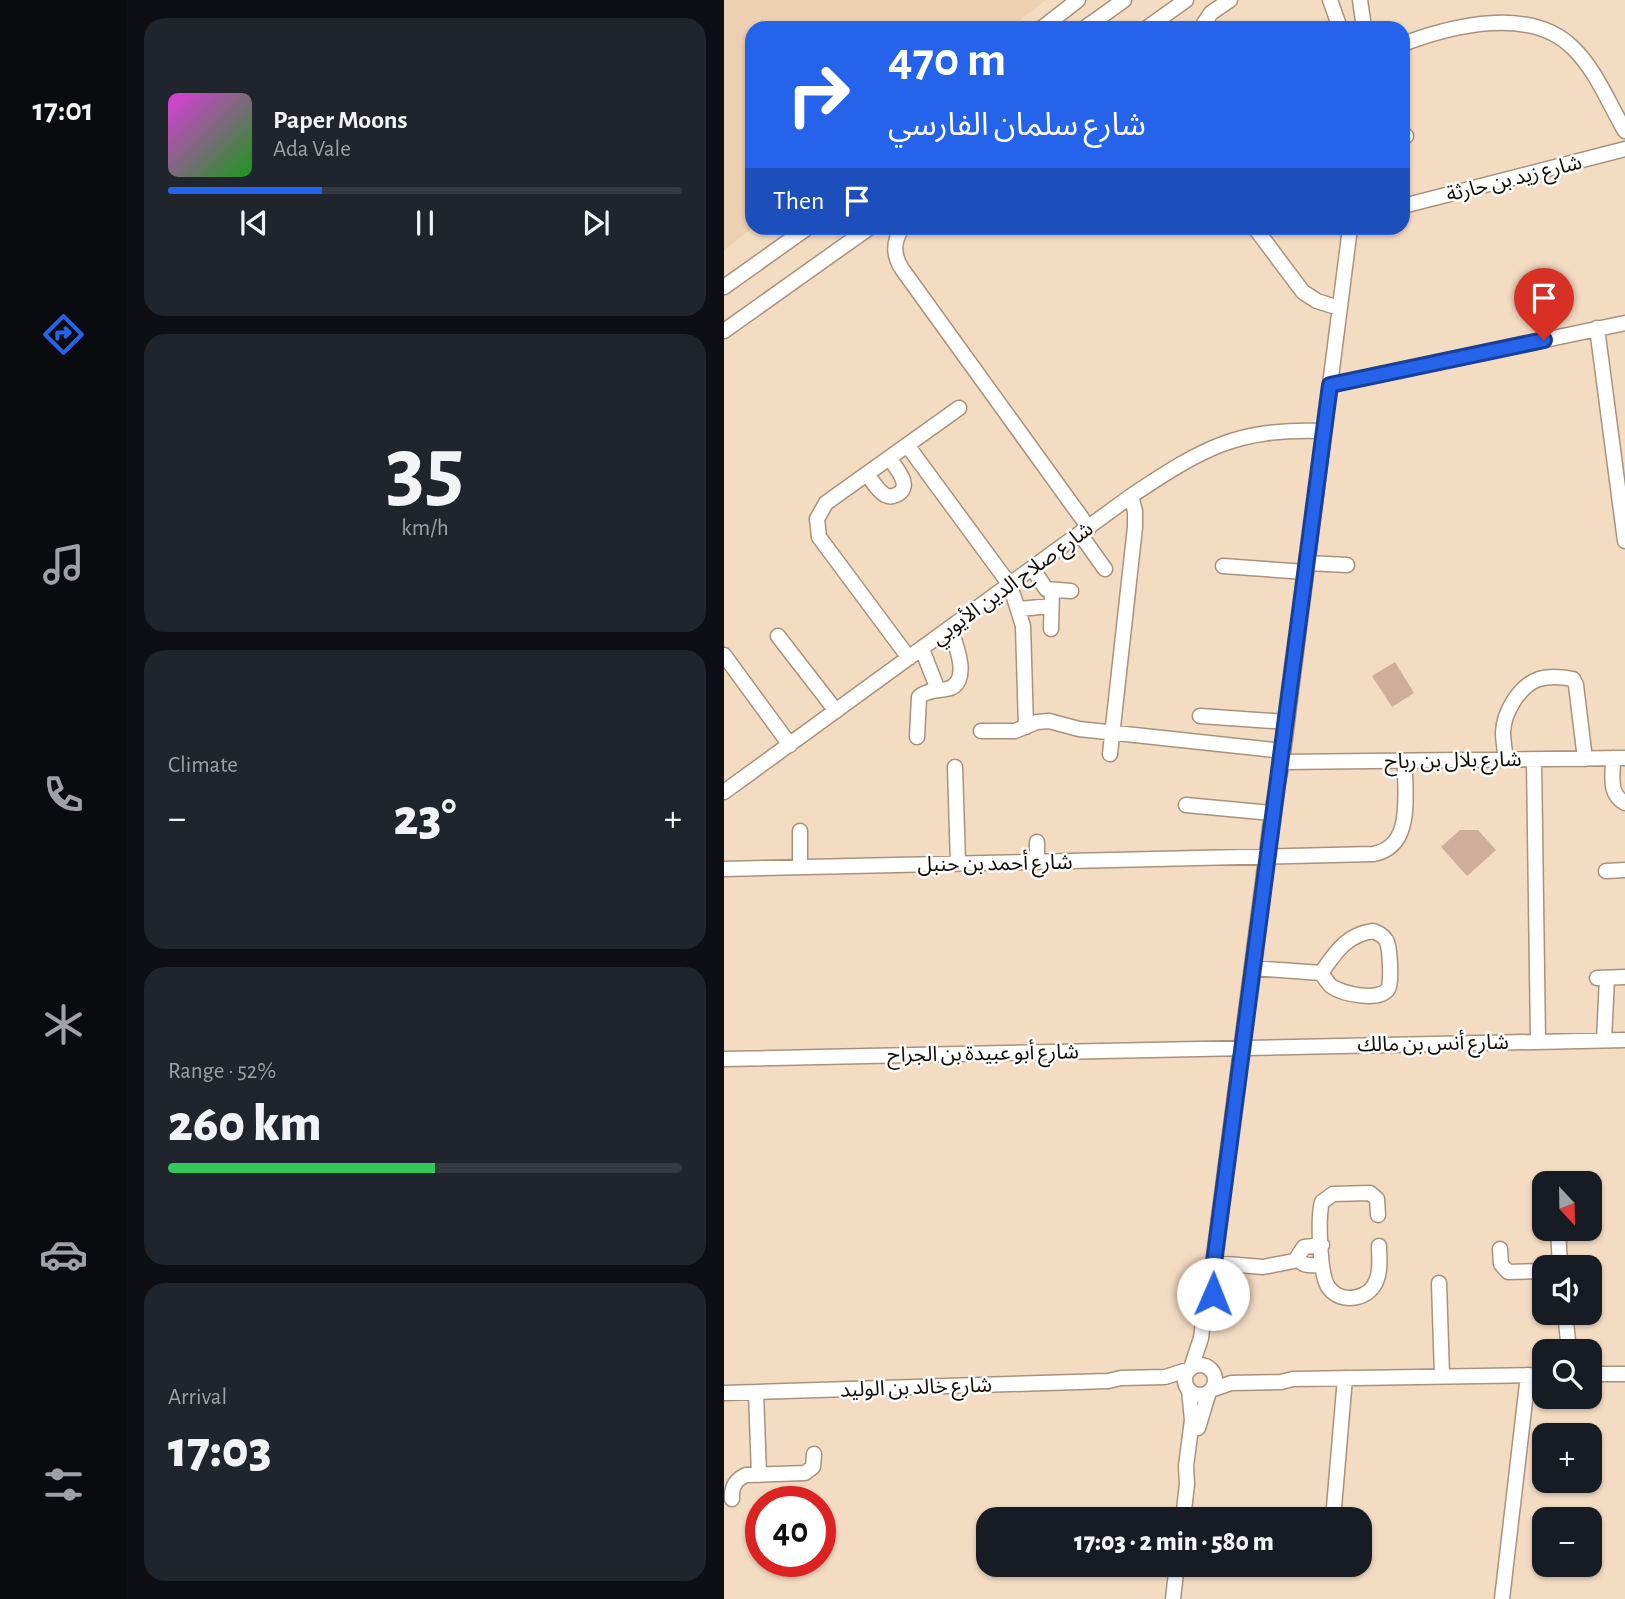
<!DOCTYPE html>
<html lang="en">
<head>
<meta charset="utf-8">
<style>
	:root { --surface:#171b24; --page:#20242c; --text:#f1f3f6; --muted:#9ea1a6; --line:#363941; --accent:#2563eb }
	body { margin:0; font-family:"Alegreya Sans","Noto Sans Arabic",sans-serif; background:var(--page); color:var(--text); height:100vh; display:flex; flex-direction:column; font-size:26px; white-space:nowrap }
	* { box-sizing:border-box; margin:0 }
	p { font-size:23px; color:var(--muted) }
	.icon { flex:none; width:38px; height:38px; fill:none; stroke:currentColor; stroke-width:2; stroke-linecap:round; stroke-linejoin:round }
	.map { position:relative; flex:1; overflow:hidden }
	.panel { display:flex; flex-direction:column; gap:18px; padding:18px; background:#0d0f14; width:598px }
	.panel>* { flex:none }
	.banner { position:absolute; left:21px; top:21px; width:665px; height:214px; border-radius:21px; box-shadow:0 2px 5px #0004; background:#2563eb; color:#fff; overflow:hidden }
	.needle { width:46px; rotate:158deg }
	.tools { position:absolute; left:808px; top:1171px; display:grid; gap:14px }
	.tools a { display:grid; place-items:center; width:70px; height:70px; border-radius:14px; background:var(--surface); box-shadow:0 2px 5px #0004; font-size:35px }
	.speed { position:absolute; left:21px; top:1486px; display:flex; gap:14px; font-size:35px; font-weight:700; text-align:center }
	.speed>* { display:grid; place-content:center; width:91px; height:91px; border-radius:50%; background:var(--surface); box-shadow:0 2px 5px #0004; line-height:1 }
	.speed .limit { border:10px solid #d22; background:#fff; color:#111 }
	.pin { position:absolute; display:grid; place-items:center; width:60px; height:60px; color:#fff; margin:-72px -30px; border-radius:50% 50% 50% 0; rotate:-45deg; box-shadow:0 0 7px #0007 }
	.pin .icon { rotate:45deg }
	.me { position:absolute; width:77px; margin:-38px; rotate:1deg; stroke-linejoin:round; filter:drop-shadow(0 0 5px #0008) }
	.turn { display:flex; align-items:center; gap:24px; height:147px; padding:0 28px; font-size:32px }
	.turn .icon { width:91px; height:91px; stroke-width:2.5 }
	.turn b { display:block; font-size:49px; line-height:60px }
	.then { display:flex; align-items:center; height:66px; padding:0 28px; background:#0003; gap:14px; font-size:26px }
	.big { font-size:52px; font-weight:800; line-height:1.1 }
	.panel .widget { flex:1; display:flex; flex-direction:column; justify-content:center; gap:10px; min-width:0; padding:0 24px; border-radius:21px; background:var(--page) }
	.panel .dial { align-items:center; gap:0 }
	.dial b { font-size:91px; line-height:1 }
	.song { display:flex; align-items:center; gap:21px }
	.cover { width:84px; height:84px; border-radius:10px; background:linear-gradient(135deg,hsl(300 70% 55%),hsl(120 70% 35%)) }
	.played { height:7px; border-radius:4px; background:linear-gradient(90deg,var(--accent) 30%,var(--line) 30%) }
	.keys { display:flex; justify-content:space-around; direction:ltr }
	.heat { display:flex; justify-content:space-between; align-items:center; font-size:38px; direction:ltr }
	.charge { height:10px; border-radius:5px; background:linear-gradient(90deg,#34c759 52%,var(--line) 0) }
	.trip { position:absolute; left:252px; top:1507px; width:396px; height:70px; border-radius:21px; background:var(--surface); box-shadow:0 2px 5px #0004; font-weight:800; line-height:70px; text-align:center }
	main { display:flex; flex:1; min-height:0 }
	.menu { display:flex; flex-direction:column; width:126px; justify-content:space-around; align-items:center; background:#090b0e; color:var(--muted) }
	.menu .icon { width:49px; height:49px }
	.menu .current { color:var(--accent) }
	.menu b { font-size:32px; color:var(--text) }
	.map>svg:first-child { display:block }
	.built { fill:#edcfb1 }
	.building { fill:#cfad9b }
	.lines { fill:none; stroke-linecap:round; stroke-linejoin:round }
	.minor-casing { stroke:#a9927b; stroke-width:17 }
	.minor { stroke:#fff; stroke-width:14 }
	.route-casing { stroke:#184099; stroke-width:18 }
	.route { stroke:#2563eb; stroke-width:12 }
	.labels { text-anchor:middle; stroke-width:5; stroke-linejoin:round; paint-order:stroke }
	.street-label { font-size:21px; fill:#150d05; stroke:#fff }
</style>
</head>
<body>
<main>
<nav class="menu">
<b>17:01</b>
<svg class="icon current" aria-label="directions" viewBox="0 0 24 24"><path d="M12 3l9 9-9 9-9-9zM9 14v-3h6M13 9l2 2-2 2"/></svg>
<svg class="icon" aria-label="music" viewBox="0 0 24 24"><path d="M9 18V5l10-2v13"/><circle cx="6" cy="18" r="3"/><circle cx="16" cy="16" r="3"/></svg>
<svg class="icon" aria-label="phone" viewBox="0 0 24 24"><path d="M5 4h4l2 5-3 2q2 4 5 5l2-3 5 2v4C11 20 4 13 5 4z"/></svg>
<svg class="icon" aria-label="climate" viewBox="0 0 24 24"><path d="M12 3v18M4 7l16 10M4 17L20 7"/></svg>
<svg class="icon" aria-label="car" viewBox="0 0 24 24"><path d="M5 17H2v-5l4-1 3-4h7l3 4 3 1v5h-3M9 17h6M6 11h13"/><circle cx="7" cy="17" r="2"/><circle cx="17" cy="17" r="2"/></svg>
<svg class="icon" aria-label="filters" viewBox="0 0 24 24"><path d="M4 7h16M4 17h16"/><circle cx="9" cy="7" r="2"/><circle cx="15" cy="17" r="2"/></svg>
</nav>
<section class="panel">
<div class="widget">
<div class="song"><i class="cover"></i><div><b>Paper Moons</b><p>Ada Vale</p></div></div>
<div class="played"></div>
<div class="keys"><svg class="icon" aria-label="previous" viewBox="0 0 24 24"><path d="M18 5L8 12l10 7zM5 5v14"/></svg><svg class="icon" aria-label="pause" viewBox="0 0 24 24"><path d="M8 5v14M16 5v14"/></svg><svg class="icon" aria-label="next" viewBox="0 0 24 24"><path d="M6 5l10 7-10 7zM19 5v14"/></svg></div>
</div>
<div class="widget dial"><b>35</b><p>km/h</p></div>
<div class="widget"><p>Climate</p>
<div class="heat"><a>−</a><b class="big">23°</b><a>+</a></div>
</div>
<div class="widget"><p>Range · 52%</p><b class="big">260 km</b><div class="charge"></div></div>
<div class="widget"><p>Arrival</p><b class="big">17:03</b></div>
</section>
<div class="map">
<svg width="901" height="1599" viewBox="0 0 901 1599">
	<rect width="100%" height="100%" fill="#f4dcc3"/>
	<path class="built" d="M0 0H322L286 28H28L29 228 0 250Z"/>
	<path class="building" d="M671 662 690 693 668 707 648 676Z
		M736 830H754L772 850 743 876 717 847Z"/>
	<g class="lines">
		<defs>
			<path id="minor" d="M606 0 616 28
				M636 0 640 28
				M318 28 354 0
				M361 28 400 0
				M423 28 462 0
				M477 28 487 13 506 0
				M679 44C729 25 807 6 849 48 872 70 885 104 901 131
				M679 136H682
				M679 206 901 149
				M178 228C169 242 169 255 178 269L365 528
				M531 228 579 292 593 301 615 308
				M0 287 83 228
				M873 328 901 541
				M0 331 145 228
				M606 385 901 323
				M183 445 286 585 299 626 302 727
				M143 474C148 481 154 491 161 495 165 497 168 497 172 495 190 487 172 468 165 458
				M356 534 381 569
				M583 563 623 565
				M499 566 582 572
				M309 569 322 589 347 591
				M295 609 327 606
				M327 629 328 590
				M54 636 112 711
				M198 649 214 690
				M0 655 66 745
				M185 658 95 537 93 519 102 503 235 408
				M476 716 563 722
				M257 731H291L313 722 325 721 355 729 559 751
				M193 737 195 697C203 690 213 691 223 689 248 684 232 644 226 628
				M386 754 411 527V511L407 496
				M889 758C889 775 884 794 901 803
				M782 760C781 751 779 741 779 732 780 712 795 686 815 679 825 676 839 677 849 679L852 685 861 759
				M810 760 814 1041
				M558 762 901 758
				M231 767 234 864
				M0 792 407 496C478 449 511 428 600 431
				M462 805 548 813
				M313 862V842
				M76 867V831
				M0 869 649 854C691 847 680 793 681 761
				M882 871 901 870
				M649 931C654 933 659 935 662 940 666 946 668 983 664 989 655 1002 618 994 607 986 603 982 600 977 597 973 612 952 622 935 649 931Z
				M528 968 597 973
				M873 978 901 977
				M880 1040 883 978
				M0 1059 901 1040
				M654 1215 653 1199 646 1193 609 1194 598 1202C594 1216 595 1276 605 1288 618 1305 647 1299 653 1279 657 1269 655 1256 655 1246
				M834 1228 836 1267
				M598 1245 580 1247 574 1256C577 1268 588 1265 598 1265
				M776 1249 777 1264 784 1272 821 1271
				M490 1263 539 1267 575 1260
				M715 1283 718 1376
				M841 1312 845 1351
				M461 1380a15 15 0 1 1 30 0a15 15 0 1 1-30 0Z
				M467 1368 477 1338 483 1289 487 1279 548 813 558 762 626 228
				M866 1374H901
				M487 1390 507 1383 557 1382 569 1379 821 1375
				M32 1392 35 1475
				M0 1393 384 1381 397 1378 441 1377 466 1369
				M474 1428 485 1392
				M8 1499C7 1487 11 1480 22 1475L81 1473 89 1467 90 1454
				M459 1519 463 1484 462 1466 468 1420 465 1390
				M609 1519 621 1378
				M449 1599 453 1564
				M778 1599 804 1375"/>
		</defs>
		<use href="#minor" class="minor-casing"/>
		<use href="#minor" class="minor"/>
	</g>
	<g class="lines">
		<defs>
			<path id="route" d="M489 1294 488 1279 490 1263 606 385 820 340"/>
		</defs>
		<use href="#route" class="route-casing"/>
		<use href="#route" class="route"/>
	</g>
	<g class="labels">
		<g class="street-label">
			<text transform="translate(790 178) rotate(-14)" y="7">شارع زيد بن حارثة</text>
			<text transform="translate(288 583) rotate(-36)" y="7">شارع صلاح الدين الأيوبي</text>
			<text transform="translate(729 760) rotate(-1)" y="7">شارع بلال بن رباح</text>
			<text transform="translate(271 863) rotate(-1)" y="7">شارع أحمد بن حنبل</text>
			<text transform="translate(709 1043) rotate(-1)" y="7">شارع أنس بن مالك</text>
			<text transform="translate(259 1053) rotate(-1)" y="7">شارع أبو عبيدة بن الجراح</text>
			<text transform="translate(192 1387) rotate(-2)" y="7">شارع خالد بن الوليد</text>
		</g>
	</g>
</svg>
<div class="tools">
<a><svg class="needle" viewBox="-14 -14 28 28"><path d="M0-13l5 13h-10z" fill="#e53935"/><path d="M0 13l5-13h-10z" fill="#9ea1a6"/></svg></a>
<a><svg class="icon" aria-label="sound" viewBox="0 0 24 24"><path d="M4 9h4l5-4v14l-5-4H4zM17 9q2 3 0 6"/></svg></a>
<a><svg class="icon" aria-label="search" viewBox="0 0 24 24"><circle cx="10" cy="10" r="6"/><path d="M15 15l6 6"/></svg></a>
<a>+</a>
<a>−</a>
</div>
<div class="speed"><div class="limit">40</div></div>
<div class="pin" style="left:820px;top:340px;background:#d93025"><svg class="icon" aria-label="arrive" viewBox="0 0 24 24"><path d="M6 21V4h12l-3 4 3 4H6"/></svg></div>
<svg class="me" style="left:489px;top:1294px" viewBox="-20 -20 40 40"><circle r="19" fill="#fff"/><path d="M0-13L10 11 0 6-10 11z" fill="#2563eb"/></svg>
<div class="trip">17:03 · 2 min · 580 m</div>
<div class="banner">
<div class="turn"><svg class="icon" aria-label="right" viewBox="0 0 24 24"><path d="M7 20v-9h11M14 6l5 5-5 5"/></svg><div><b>470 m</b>شارع سلمان الفارسي</div></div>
<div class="then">Then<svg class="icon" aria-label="arrive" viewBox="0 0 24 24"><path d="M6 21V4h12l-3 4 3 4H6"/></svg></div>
</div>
</div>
</main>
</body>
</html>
